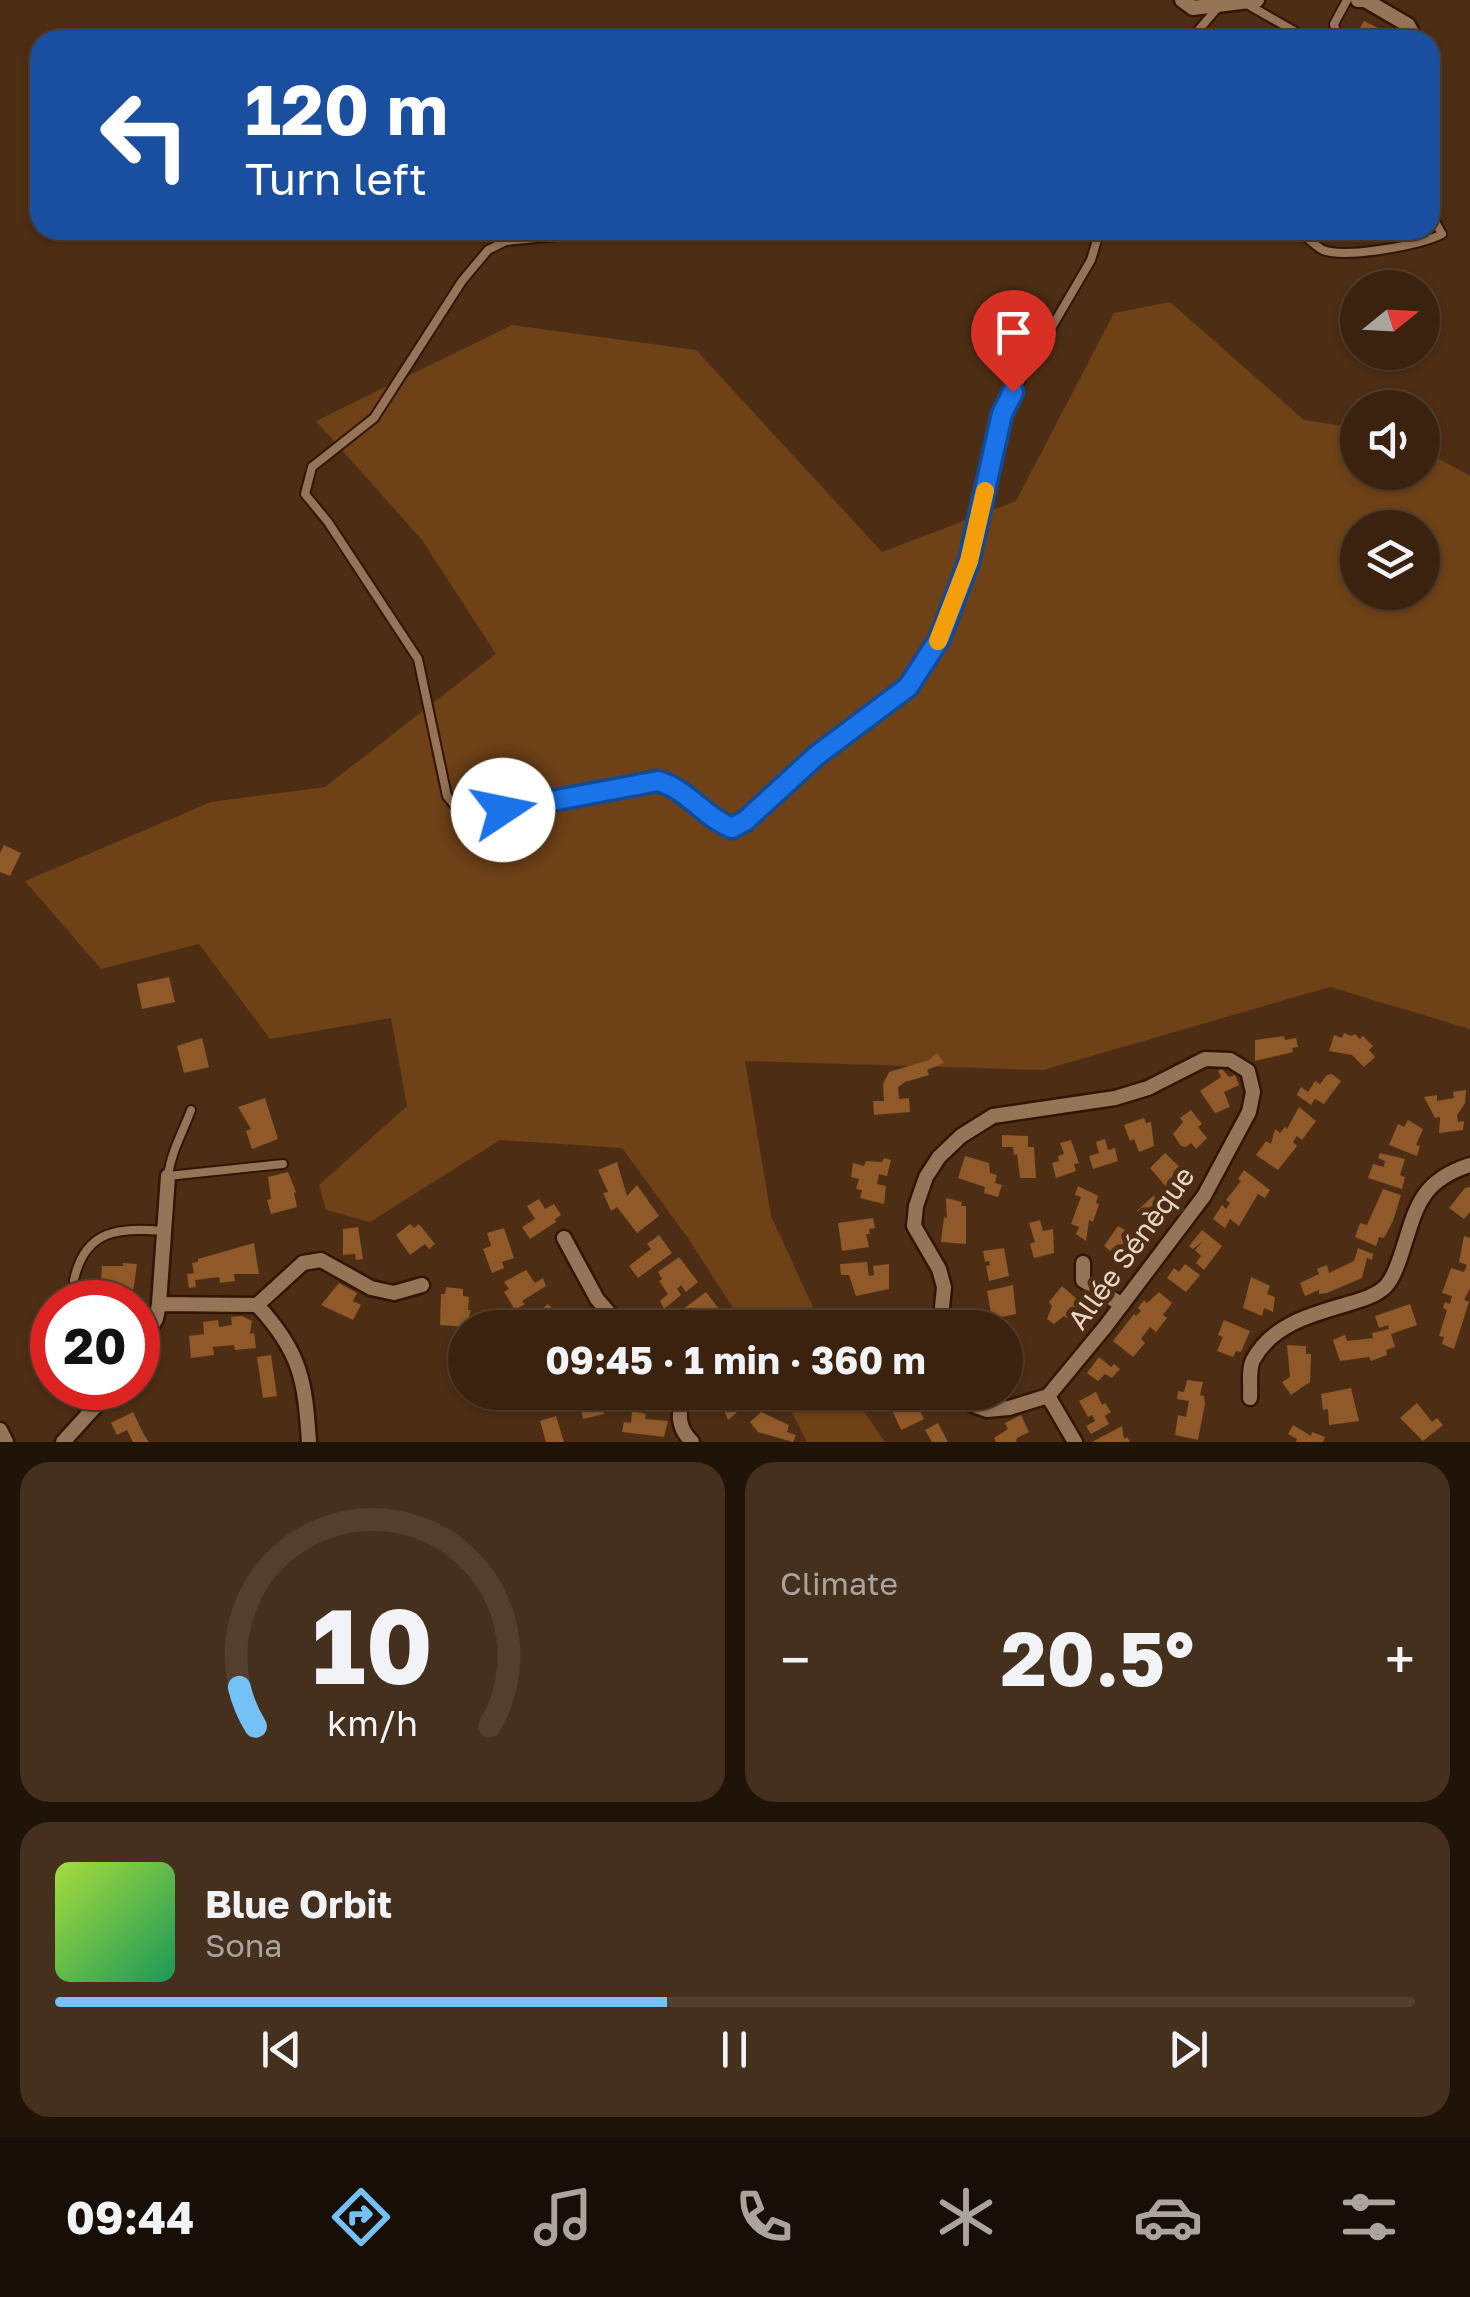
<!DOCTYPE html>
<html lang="en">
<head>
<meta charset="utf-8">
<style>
	:root { --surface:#3a220f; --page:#452f1d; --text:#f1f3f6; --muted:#aba49e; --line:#543f2f; --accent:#73c1f5 }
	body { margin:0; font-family:"Golos Text",sans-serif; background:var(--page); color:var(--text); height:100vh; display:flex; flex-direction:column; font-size:38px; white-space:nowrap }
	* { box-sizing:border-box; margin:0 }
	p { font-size:32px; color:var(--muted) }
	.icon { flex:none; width:55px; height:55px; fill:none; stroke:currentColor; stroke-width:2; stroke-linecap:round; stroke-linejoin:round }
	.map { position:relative; height:1442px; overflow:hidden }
	.details { display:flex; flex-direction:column; gap:20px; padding:20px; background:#201308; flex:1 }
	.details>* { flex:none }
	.guide { position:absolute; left:30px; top:30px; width:1410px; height:210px; border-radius:30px; box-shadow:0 2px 8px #0004,0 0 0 2px var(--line); background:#1a4fa0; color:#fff; overflow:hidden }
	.needle { width:65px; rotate:72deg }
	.tools { position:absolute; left:1340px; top:270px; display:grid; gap:20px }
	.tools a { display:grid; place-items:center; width:100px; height:100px; border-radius:50%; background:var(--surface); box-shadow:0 2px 8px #0004,0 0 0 2px var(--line); font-size:50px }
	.speed { position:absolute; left:30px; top:1280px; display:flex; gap:20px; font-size:50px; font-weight:700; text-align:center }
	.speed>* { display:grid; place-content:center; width:130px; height:130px; border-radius:50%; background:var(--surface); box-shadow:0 2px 8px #0004,0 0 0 2px var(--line); line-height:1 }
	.speed .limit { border:15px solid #d22; background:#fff; color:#111 }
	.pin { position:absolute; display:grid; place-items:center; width:85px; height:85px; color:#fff; margin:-102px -42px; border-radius:50% 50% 50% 0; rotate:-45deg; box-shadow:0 0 10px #0007 }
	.pin .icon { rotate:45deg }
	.me { position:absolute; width:110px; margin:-55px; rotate:79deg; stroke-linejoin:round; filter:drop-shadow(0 0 8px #0008) }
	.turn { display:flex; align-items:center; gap:35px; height:210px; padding:0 50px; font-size:45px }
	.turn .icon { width:130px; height:130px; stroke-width:2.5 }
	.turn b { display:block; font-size:70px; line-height:85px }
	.big { font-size:75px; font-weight:700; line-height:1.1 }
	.details .widget { flex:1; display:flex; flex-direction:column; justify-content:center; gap:15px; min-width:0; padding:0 35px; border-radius:30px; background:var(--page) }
	.details .dial { align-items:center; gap:0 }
	.dial svg { height:260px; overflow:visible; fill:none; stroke:var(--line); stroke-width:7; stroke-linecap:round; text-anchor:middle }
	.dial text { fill:var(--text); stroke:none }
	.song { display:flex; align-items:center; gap:30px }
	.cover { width:120px; height:120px; border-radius:15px; background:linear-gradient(135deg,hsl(80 70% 55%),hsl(150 70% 35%)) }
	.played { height:10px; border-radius:5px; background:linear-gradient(90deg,var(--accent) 45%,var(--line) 45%) }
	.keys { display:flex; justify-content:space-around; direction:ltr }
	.heat { display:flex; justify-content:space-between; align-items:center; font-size:55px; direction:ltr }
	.details .tiles { flex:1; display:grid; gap:20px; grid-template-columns:1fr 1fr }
	.widget:last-child { grid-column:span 2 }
	.trip { position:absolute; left:448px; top:1310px; width:575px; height:100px; border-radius:50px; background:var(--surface); box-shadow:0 2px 8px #0004,0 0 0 2px var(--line); font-weight:700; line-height:100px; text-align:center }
	.menu { display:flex; height:160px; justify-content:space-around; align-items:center; background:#170e06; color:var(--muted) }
	.menu .icon { width:70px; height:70px }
	.menu .selected { color:var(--accent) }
	.menu b { font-size:45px; color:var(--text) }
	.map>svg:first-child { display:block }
	.green { fill:#6e4117; fill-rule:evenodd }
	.building { fill:#8f5929 }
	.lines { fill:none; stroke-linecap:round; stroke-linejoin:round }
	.service-casing { stroke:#311500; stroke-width:12 }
	.minor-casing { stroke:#311500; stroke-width:19 }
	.service { stroke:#967458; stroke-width:8 }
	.minor { stroke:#967458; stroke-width:14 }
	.route-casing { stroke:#114b97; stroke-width:25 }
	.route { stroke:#1a73e8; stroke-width:18 }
	.slow { stroke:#f59e0b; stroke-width:18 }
	.labels { text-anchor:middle; stroke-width:10; stroke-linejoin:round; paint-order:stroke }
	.street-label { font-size:28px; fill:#ead6c7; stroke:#4d2e14 }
</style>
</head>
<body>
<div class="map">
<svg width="1470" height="1442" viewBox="0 0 1470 1442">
	<rect width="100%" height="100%" fill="#4d2e14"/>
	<path class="green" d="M1170 302 1304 420 1357 428 1358 472H1422L1423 450 1470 476V1029L1330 987 1043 1070 745 1061 771 1216 822 1327H745L688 1238 622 1148 500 1140 370 1222 326 1210 319 1185 407 1106 391 1018 270 1039 199 944 101 969 25 881 211 802 325 787 496 654 422 540 316 421 512 325 696 350 882 552 1016 501 1114 313ZM1358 528H1422V592H1358Z
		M782 1393H851L885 1442H807Z"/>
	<path class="building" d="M1364 21 1382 30 1377 40H1353Z
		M4 845 21 853 10 876 0 872V853Z
		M169 977 175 1002 142 1009 137 984Z
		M1344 1033 1351 1036 1355 1034 1360 1039 1363 1036 1373 1046 1369 1050 1375 1057 1364 1067 1352 1055 1329 1051 1334 1035 1342 1038Z
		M1284 1036 1285 1040 1296 1038 1298 1047 1292 1048 1293 1052 1255 1061V1040Z
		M202 1038 209 1067 184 1073 177 1046Z
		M937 1053 944 1063 927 1070 929 1075 905 1082 898 1087 899 1099 909 1098 910 1112 874 1115 873 1101H884L883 1084 889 1072 929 1060Z
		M1222 1069 1229 1077 1235 1075 1239 1085 1224 1092 1230 1107 1215 1113 1200 1091 1221 1077 1218 1071Z
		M1332 1074 1341 1081 1324 1104 1315 1099 1311 1105 1297 1095 1301 1087 1308 1092 1315 1081 1320 1084 1327 1075Z
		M1466 1090 1465 1103 1457 1115 1458 1122 1464 1121 1463 1130 1439 1133 1440 1117 1435 1118 1424 1097 1437 1095V1101L1454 1098 1453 1092Z
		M265 1098 278 1139 252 1149 246 1131 251 1129 238 1107Z
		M1299 1107 1316 1121 1302 1140 1297 1136 1293 1142 1297 1146 1278 1170 1256 1155 1266 1141 1271 1144 1275 1129 1280 1133 1285 1127 1287 1129Z
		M1191 1110 1202 1124 1198 1127 1207 1138 1196 1149 1191 1143 1186 1147 1181 1146 1173 1134 1183 1122 1180 1118Z
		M1144 1118 1146 1123 1151 1122 1154 1146 1139 1152 1134 1139 1130 1141 1124 1125Z
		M1408 1120 1423 1129 1416 1145 1420 1146 1417 1156 1389 1145 1398 1124 1404 1127Z
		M1002 1135 1028 1136V1147H1034L1036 1178H1020L1017 1154 1014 1155 1013 1147H1002Z
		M1105 1139 1108 1150 1115 1148 1118 1161 1093 1169 1089 1156 1099 1153 1096 1142Z
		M1071 1140 1079 1163 1074 1164 1076 1171 1056 1178 1052 1163 1059 1161 1058 1156 1064 1154 1060 1143Z
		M1165 1153 1188 1175 1183 1180 1179 1177 1168 1189 1150 1168Z
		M1380 1153 1405 1159 1400 1175 1405 1177 1402 1189 1368 1178 1373 1164 1384 1167 1385 1161 1378 1158Z
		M965 1156 989 1163 990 1173 997 1175 995 1183 1002 1185 998 1197 984 1193 985 1187 958 1178Z
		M884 1158 891 1160 887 1176 879 1174 877 1184 886 1186 884 1204 860 1198 862 1190 856 1189 859 1179 851 1177 853 1163 864 1166 866 1161 882 1162Z
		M617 1162 627 1196 637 1185 659 1216 637 1233 617 1207 611 1211 603 1193 608 1192 598 1170Z
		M1244 1170 1270 1190 1265 1198 1258 1194 1239 1226 1230 1219 1225 1228 1213 1219 1222 1205 1226 1209 1230 1203 1226 1200 1241 1181 1238 1179Z
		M288 1172 296 1192 294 1193 297 1207 271 1214 267 1200 271 1199 268 1177Z
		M1078 1186 1098 1196 1096 1203 1099 1204 1093 1222 1089 1220 1086 1241 1076 1234 1079 1227 1071 1224 1081 1197 1075 1195Z
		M1470 1187V1212L1464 1219 1449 1208 1465 1188Z
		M1383 1189 1401 1195 1393 1221 1384 1238 1379 1237 1376 1246 1355 1237 1360 1223 1367 1225Z
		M1153 1196 1172 1211 1158 1228 1137 1211Z
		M946 1198 962 1202 961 1206H966V1244L941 1242 944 1217 947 1218Z
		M539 1199 545 1209 554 1204 561 1215 555 1219 556 1222 530 1239 522 1227 535 1219 527 1206Z
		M873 1218 875 1228 869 1229 870 1234H866L869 1247 842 1251 838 1223Z
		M1040 1220 1043 1231 1053 1229 1054 1253 1034 1258 1030 1244 1035 1242 1029 1223Z
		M410 1224 414 1228 419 1224 435 1244 429 1249 425 1244 410 1255 396 1235Z
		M1118 1226 1143 1240 1125 1263 1104 1246Z
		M358 1227 363 1259 356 1260 355 1254 343 1255V1229Z
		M504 1228 514 1258 502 1262 504 1268 492 1273 483 1249 491 1246 487 1233Z
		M1202 1230 1222 1246 1204 1270 1196 1263 1201 1256 1195 1250 1203 1241 1193 1249 1189 1246Z
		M659 1235 672 1253 638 1278 629 1266 651 1249 647 1244Z
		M1464 1236 1470 1238V1288L1464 1300 1469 1302 1454 1349 1442 1344 1444 1337 1439 1336 1447 1310 1443 1308 1445 1302 1450 1304 1452 1296 1442 1293 1451 1268 1464 1272 1467 1265 1459 1262Z
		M254 1243 259 1274H234L235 1281 220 1283 219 1277 195 1280 196 1287 189 1288 187 1274 194 1273 192 1263 198 1262V1259Z
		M1004 1248 1009 1276 989 1281 986 1266 990 1265 989 1261 985 1262 983 1251Z
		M1358 1248 1373 1254 1372 1260 1367 1258 1362 1278 1327 1293 1319 1294V1290L1305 1296 1300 1283 1319 1274 1317 1269 1327 1265 1329 1273 1354 1261Z
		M679 1257 698 1282 686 1292 681 1285 677 1289 681 1295 664 1309 660 1301 668 1294 659 1281 662 1279 658 1272Z
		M867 1262 869 1276 874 1275 873 1266 889 1264V1289L856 1296 849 1275H841L840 1264Z
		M123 1263 137 1264 132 1299 117 1298 119 1284 101 1282 102 1266H123Z
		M1185 1264 1200 1275 1186 1292 1167 1278 1174 1268 1179 1272Z
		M526 1270 535 1283 543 1278 546 1286 522 1301 525 1304 515 1310 504 1292 509 1289 504 1282Z
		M1251 1277 1270 1286 1267 1294 1275 1297 1273 1312 1264 1308 1262 1316 1243 1308Z
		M339 1283 357 1293 353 1301 361 1305 353 1320 321 1305Z
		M1013 1285 1016 1314 992 1319 987 1291Z
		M1062 1286 1080 1302 1067 1318 1064 1316 1054 1324 1047 1319 1052 1306 1049 1302Z
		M446 1287 463 1289V1296L469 1297 468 1310H471L466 1327 440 1325 441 1294H445Z
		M706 1292 722 1313 716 1317 719 1322 713 1328H705L701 1321 697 1323 692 1315H686L682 1310Z
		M1159 1292 1172 1303 1163 1315 1167 1318 1156 1332 1150 1327 1141 1339 1145 1343 1133 1357 1113 1341 1134 1314 1136 1316 1141 1311 1138 1308 1144 1300 1147 1303Z
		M548 1304 561 1319 571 1310 577 1318 567 1328H536L541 1324 534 1316Z
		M1410 1304 1417 1325 1391 1334 1395 1347 1386 1350 1387 1355 1371 1361 1369 1357 1340 1361 1333 1340 1345 1335 1347 1341 1373 1338 1372 1333 1389 1329 1388 1325 1379 1328 1375 1316Z
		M871 1308H892V1322L906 1321 905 1328H879V1322H872Z
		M242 1316 252 1321 250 1334 254 1333 256 1348 235 1350 234 1345 213 1347 214 1355 191 1358 189 1336 204 1334 203 1322 218 1320 219 1327 232 1325 231 1317Z
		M1224 1320 1250 1331 1241 1352 1236 1351 1233 1357 1217 1351 1223 1337 1218 1335Z
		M1287 1345 1306 1346V1354H1311L1310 1382 1291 1395 1282 1382 1290 1377Z
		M271 1355 277 1396 263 1398 257 1357Z
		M1099 1357 1111 1367 1114 1364 1120 1369 1112 1378 1105 1374 1098 1381 1087 1373Z
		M1187 1380 1203 1382 1200 1395 1204 1396 1205 1404 1198 1440 1175 1435 1178 1415 1186 1417 1189 1401 1177 1399 1178 1391 1184 1392Z
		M1351 1388 1359 1421 1329 1425 1328 1409 1323 1410 1321 1394Z
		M585 1392H605L607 1403 602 1404 604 1414 583 1419 580 1403 587 1401Z
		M717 1392H735L745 1405 728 1420Z
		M1096 1392 1102 1405 1105 1403 1111 1412 1105 1416 1109 1424 1091 1434 1086 1426 1095 1421 1092 1415 1088 1417 1079 1401Z
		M901 1395 906 1405 916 1403 924 1419 901 1430 888 1401Z
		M1417 1403 1432 1422 1437 1418 1443 1425 1423 1441 1400 1418Z
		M632 1411 646 1414 645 1419 668 1421 664 1437 622 1432 624 1422 631 1423Z
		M133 1412 144 1435 149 1442H133L127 1430 117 1435 111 1423Z
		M761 1412 789 1425 787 1432 796 1435 793 1442 758 1432 750 1422Z
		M1021 1415 1029 1432 1017 1438 1016 1442H996L994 1438 1008 1429 1005 1423Z
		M556 1416 564 1442H546L540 1421Z
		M938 1423 948 1442H932L925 1430Z
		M1293 1425 1311 1436 1312 1432 1325 1437 1323 1442H1296L1297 1439 1288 1434Z
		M1122 1426 1124 1439 1127 1437 1130 1442H1092Z"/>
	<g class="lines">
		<defs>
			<path id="service" d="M1245 3 1310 40
				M1190 40 1220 5
				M1338 40 1334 24 1347 0
				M619 230 506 241 488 250 462 281 374 418 312 467 305 494 328 522 418 659 447 796 464 817 658 781C687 789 704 817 732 828L745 821 816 755 908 687 940 638 969 561 1001 414 1091 260 1100 230
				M1298 230C1306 236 1315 246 1323 250 1345 259 1421 245 1442 234L1430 213
				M191 1110C183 1132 171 1152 168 1176L283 1164
				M74 1280C85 1230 118 1227 163 1231"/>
			<path id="minor" d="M1182 0 1193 8 1257 0
				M1358 0H1365L1408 25 1416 40
				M564 1238 597 1299 622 1328
				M1083 1263V1280L1122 1305
				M159 1304 257 1305 303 1263 321 1260 371 1288 394 1293 422 1285
				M257 1305C301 1352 305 1381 309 1442
				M940 1328 944 1287 939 1269 914 1226 916 1206 926 1177 939 1157 961 1136 993 1116 1115 1098 1148 1088 1205 1059 1230 1060 1248 1071 1253 1092 1249 1112 1204 1196 1105 1327 1048 1396 1009 1408 987 1410 973 1405 964 1392
				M138 1349 156 1319 159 1304 168 1176
				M683 1392C679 1414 676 1426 692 1442
				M1048 1396 1075 1442
				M1250 1398C1251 1387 1248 1370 1253 1360 1271 1326 1309 1315 1344 1305 1357 1301 1375 1297 1386 1286 1392 1279 1397 1267 1400 1258 1416 1211 1417 1182 1470 1165
				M0 1430 6 1442
				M63 1442 112 1388"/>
		</defs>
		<use href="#service" class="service-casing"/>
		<use href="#minor" class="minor-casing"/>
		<use href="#service" class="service"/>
		<use href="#minor" class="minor"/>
	</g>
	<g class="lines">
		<defs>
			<path id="route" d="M503 810 658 781C687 789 704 817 732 828L745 821 816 756 908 687 940 638 969 561 1002 414 1013 392"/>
		</defs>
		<use href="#route" class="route-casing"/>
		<use href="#route" class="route"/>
		<path class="slow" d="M938 641 969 561 985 491"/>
	</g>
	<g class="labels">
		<g class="street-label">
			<text transform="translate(1131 1248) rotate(-54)" y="10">Allée Sénèque</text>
		</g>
	</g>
</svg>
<div class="tools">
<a><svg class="needle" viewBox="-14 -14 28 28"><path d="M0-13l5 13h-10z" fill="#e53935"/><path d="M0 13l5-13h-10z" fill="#aba49e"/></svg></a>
<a><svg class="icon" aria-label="sound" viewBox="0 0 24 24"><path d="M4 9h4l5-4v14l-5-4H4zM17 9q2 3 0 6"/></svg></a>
<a><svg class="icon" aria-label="layers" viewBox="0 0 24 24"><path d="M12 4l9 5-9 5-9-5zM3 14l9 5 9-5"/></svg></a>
</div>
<div class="speed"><div class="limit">20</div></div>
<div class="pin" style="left:1013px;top:392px;background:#d93025"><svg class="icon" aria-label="arrive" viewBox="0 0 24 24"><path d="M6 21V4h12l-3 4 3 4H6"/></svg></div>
<svg class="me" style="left:503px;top:810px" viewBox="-20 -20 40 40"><circle r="19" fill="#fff"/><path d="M0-13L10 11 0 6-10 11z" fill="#1a73e8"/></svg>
<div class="trip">09:45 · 1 min · 360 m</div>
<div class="guide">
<div class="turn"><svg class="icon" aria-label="left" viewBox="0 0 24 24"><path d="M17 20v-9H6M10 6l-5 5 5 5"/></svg><div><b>120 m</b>Turn left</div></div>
</div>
</div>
<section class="details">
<div class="tiles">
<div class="widget dial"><svg viewBox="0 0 100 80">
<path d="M14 69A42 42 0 1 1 86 69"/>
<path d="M14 69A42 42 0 0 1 9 57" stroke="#73c1f5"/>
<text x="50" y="56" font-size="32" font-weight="700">10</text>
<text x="50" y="72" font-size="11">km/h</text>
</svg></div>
<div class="widget"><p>Climate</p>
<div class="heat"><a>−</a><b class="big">20.5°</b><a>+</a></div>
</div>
<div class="widget">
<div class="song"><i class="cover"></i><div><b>Blue Orbit</b><p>Sona</p></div></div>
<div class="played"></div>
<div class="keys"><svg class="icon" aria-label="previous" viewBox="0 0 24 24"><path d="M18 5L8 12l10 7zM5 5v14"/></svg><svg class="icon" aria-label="pause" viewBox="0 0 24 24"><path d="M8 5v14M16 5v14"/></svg><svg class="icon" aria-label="next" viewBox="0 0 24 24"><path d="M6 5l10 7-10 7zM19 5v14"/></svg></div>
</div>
</div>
</section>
<nav class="menu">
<b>09:44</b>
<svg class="icon selected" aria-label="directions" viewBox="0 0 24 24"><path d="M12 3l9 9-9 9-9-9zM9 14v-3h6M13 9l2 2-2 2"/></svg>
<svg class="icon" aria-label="music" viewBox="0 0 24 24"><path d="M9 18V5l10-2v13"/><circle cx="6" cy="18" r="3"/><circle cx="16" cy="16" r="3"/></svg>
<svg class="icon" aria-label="phone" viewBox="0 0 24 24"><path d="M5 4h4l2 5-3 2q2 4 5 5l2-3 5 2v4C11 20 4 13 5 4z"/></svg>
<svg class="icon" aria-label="climate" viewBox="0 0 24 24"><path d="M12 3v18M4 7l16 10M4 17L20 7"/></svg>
<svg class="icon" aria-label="car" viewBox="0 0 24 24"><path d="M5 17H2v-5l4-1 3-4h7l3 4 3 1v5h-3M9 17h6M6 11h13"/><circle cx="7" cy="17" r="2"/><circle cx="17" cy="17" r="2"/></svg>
<svg class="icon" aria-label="filters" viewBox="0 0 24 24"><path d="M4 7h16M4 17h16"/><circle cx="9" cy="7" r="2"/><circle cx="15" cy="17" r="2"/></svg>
</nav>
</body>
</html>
